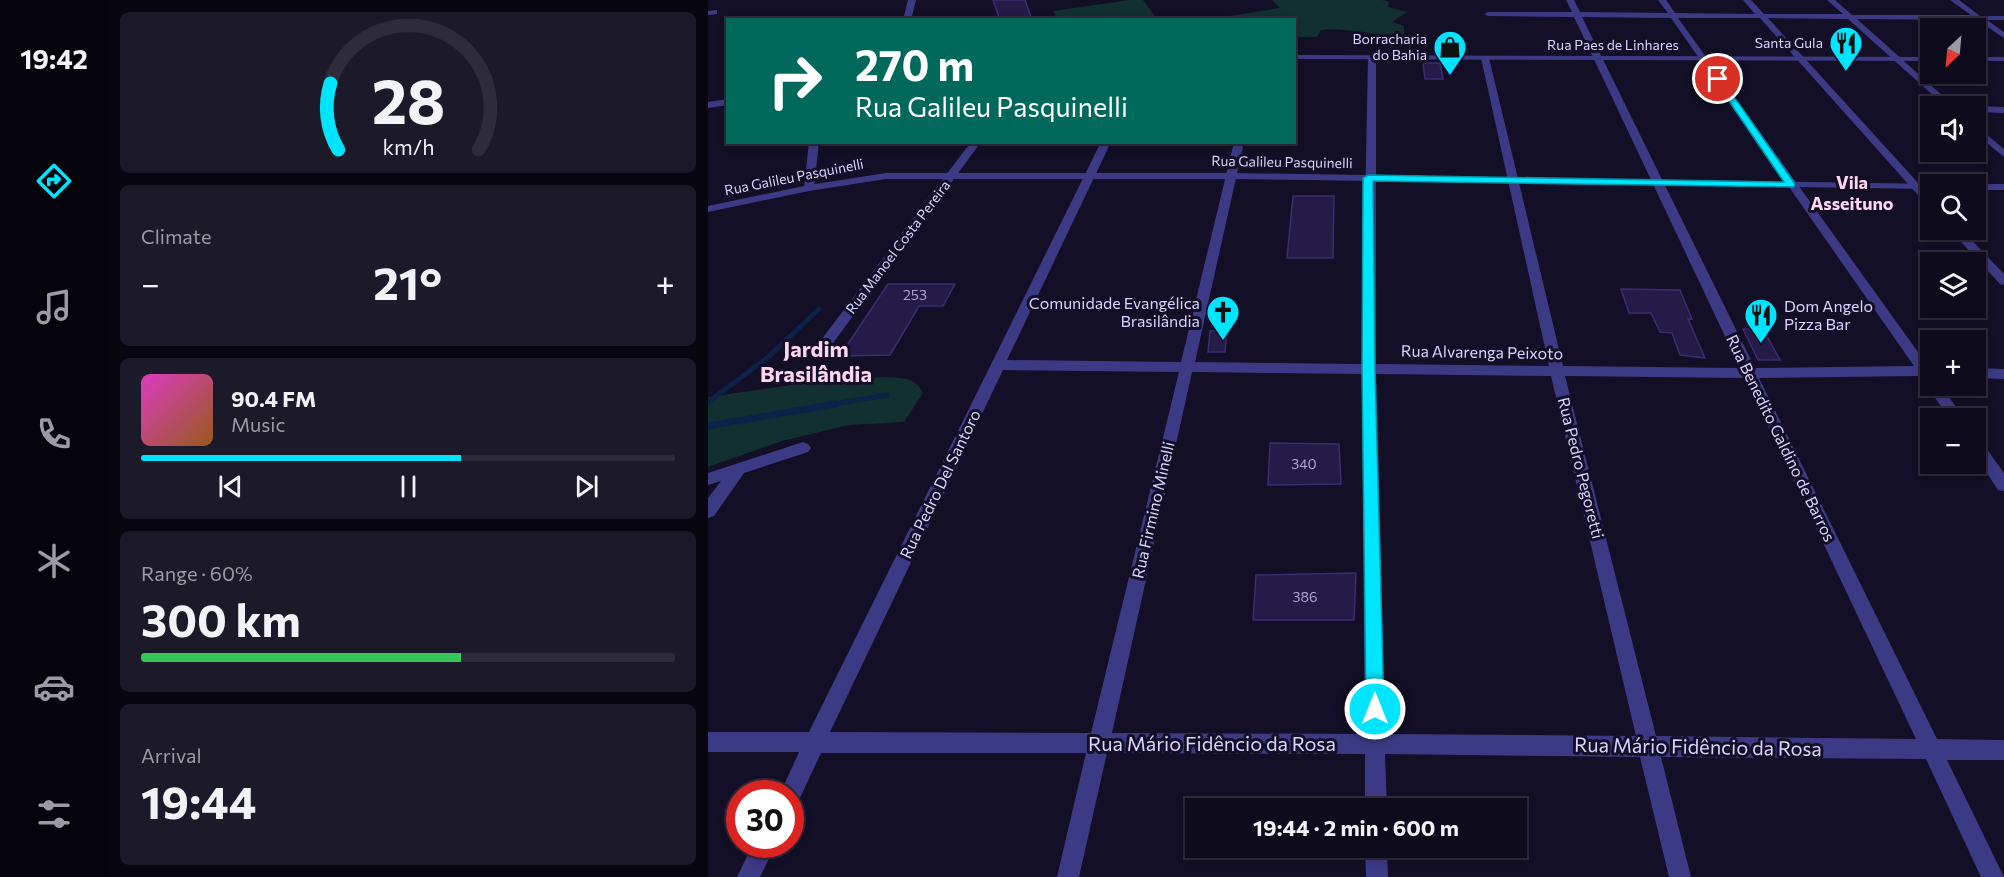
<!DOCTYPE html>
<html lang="en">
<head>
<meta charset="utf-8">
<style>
	:root { --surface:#0e0b1c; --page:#1c1929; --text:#f1f3f6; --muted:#9b9ba3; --line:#2e2b3b; --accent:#00e5ff }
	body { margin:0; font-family:Commissioner,sans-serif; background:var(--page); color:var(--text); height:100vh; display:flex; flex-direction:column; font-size:22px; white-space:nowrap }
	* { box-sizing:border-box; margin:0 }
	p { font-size:20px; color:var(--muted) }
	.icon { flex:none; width:33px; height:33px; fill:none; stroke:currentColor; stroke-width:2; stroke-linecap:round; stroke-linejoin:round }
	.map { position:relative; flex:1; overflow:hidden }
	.panel { display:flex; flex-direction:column; gap:12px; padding:12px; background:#08060f; width:600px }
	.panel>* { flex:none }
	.guide { position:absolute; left:18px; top:18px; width:570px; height:126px; border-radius:0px; box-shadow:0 3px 9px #0003,0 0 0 2px var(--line); background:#00695c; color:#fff; overflow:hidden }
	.needle { width:39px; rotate:206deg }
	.buttons { position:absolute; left:1212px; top:18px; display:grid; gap:12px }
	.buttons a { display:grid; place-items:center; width:66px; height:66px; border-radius:0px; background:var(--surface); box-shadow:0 3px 9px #0003,0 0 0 2px var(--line); font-size:30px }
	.speed { position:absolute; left:18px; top:780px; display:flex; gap:12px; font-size:30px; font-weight:700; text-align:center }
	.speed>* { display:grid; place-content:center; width:78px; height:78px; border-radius:50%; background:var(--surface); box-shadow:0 3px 9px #0003,0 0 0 2px var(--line); line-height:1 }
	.speed .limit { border:9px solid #d22; background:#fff; color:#111 }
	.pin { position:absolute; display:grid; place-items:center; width:51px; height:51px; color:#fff; margin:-26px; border:3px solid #fff; border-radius:50%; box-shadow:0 2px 6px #0007 }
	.me { position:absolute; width:66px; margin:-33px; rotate:0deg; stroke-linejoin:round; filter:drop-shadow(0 0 4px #0008) }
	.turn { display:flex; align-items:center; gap:21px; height:126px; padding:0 30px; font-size:27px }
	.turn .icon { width:78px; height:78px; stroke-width:2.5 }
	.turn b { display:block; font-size:42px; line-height:51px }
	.big { font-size:45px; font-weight:700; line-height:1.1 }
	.panel .card { flex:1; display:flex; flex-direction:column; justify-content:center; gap:9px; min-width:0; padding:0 21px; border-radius:9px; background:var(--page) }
	.panel .dial { align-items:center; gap:0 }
	.dial svg { height:156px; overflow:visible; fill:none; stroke:var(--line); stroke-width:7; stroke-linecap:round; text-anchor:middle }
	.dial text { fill:var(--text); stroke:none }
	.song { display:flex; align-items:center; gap:18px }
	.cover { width:72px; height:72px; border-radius:9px; background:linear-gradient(135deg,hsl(310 70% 55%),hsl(30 70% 35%)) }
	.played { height:6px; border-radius:3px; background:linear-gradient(90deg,var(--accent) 60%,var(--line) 60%) }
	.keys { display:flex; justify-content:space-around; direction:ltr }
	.heat { display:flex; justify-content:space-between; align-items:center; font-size:33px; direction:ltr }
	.charge { height:9px; border-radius:4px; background:linear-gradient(90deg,#34c759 60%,var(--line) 0) }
	.trip { position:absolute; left:477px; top:798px; width:342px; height:60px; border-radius:0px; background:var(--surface); box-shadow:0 3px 9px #0003,0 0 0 2px var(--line); font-weight:700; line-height:60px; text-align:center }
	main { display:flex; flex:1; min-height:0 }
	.dock { display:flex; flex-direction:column; width:108px; justify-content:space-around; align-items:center; background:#06040b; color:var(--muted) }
	.dock .icon { width:42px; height:42px }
	.dock .active { color:var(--accent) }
	.dock b { font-size:27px; color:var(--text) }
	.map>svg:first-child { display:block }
	.green { fill:#12302f }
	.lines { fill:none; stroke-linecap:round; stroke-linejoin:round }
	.stream-far1 { stroke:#0c2248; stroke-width:5 }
	.stream { stroke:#0c2248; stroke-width:7 }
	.building { fill:#241b47; stroke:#3b2d73; stroke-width:1.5 }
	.minor { fill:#3d3a85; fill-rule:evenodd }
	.tertiary { fill:#3d3a85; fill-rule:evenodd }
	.route { fill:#00e5ff; stroke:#0095a6; stroke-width:1.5 }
	.labels { text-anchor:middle; stroke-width:6; stroke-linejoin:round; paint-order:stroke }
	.far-poi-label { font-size:14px; fill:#d9d4ff; stroke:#130f26; text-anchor:end }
	.far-street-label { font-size:14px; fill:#d9d4ff; stroke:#130f26 }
	.number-label { font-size:14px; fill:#aca6d1 }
	.poi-label { font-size:16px; fill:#d9d4ff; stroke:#130f26; text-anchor:end }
	.street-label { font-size:16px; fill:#d9d4ff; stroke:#130f26 }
	.far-district-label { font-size:18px; font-weight:bold; fill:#ffd6f0; stroke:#130f26 }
	.near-street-label { font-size:20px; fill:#d9d4ff; stroke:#130f26 }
	.district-label { font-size:22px; font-weight:bold; fill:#ffd6f0; stroke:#130f26 }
</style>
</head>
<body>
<main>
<nav class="dock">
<b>19:42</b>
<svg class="icon active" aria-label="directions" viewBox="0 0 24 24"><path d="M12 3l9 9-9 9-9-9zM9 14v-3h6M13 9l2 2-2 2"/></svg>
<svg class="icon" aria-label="music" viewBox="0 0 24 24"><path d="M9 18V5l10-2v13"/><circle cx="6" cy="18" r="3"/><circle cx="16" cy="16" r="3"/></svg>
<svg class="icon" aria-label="phone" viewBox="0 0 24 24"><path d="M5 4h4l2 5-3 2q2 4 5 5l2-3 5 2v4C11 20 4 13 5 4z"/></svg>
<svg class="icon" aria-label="climate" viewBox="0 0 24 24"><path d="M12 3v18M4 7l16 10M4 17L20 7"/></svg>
<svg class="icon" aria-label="car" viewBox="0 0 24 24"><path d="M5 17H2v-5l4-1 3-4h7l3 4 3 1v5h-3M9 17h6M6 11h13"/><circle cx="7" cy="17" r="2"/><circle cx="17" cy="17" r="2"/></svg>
<svg class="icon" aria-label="filters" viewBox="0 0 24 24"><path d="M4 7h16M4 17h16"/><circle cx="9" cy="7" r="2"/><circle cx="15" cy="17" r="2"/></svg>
</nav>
<section class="panel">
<div class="card dial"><svg viewBox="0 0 100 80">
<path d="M14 69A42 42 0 1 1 86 69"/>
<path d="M14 69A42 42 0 0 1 10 35" stroke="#00e5ff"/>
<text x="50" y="56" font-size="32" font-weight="700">28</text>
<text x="50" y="72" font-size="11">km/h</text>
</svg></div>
<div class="card"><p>Climate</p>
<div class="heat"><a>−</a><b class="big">21°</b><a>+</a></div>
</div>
<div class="card">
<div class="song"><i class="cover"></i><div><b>90.4 FM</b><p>Music</p></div></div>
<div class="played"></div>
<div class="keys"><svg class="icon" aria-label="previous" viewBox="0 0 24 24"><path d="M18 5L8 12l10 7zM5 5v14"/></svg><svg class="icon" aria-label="pause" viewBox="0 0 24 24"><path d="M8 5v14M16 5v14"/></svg><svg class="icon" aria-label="next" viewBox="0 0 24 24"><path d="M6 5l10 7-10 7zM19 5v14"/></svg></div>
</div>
<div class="card"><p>Range · 60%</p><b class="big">300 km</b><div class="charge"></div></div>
<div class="card"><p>Arrival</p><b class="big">19:44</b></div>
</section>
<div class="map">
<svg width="1296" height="877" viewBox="0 0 1296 877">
	<rect width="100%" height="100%" fill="#130f26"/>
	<path class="green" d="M422 0H435L449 19H350L345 11Z
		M564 0H674L681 2 680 7 699 12 684 22 696 26V34C668 38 640 26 613 30L609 37H587L586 20 504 19 572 8Z
		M176 377C192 378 207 376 215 393L196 422 141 425 74 441 0 467V397L104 382Z"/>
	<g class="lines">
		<path class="stream-far1" d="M0 402 58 359 111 309
			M120 405 179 395"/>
		<path class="stream" d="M0 426 128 404"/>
	</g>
	<path class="building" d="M285 0H317L324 20H292Z
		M715 63H732L735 79H717Z
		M585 196H626L625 258H579Z
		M180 284H247L235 306H211L182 355 132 356Z
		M913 289 972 290 984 319H980L997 358 972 355 964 333 952 332 943 313H921Z
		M1035 329H1055L1072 360H1050Z
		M502 331H519L517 352H500Z
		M562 443 631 444 633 484 560 485Z
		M648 573 646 620H545L548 575Z"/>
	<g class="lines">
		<path class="minor" d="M200 0H208L203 20H195Z
			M858 0H866L872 12 960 13 950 0H958L967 13 1047 14 1035 0H1043L1056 14H1135L1119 0H1127L1144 15H1263L1242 0H1251L1272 16H1296V20H1279L1296 32V38L1269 20 1149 19 1246 106H1237L1140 19 1060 18 1222 196V205L1218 204 1052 18H970L1220 366H1222V379L1219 380 1212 376 1051 378 1229 739 1296 740V760H1239L1296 877H1273L1218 759 953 757 983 877H961L932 757 677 754 679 808H657V754L399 753 371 877H349L378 753H113L90 802 82 804V794H72L91 752H0V732H101L393 142H403L299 360 473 362 526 142H536L487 362 654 364 660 57 664 55 668 57V364L841 366 773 58 777 56 781 58 855 366 1032 368 866 17 780 16 776 14 780 12H864ZM874 17 963 18 1206 366 1047 368ZM295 370 471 372 383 733 122 732ZM484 372 654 374 657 734 404 733ZM668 374 843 376 928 736 677 734ZM857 376 1037 378 1208 739 948 736Z
			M9 10V14L0 15V11Z
			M1267 106H1268L1296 107V113L1268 112Z
			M1268 126 1296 149V157L1268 134Z
			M101 142H111L106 188 101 191 96 188Z
			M263 142H273L117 354H107L105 351 107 348Z
			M1242 230H1254L1296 274V285L1292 284Z
			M1268 368 1296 369V379L1268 378Z
			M1221 382 1222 386H1233L1256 418H1241L1219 386Z
			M1268 439 1273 441 1296 473V491L1290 490 1268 456Z
			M95 442 100 444 103 448 100 452 36 473 6 516 0 518V498L13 481 0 485V473Z
			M45 844H68L52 877H29Z
			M657 848H679L680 877H658Z"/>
		<path class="tertiary" d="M586 55 1222 57V61L586 59Z
			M1268 57H1296V61H1268Z
			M20 99V105L0 108V102Z
			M178 173H523L1226 184H1222V189L523 179H178L101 191 0 212V206L101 185Z
			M1265 184H1296V190H1268V184Z"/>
	</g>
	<path class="route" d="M1007 78H1013L1087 184 1086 187 665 181 667 369 676 709 673 715 667 718 660 715 658 709 654 369 655 178 660 175 1076 182 1006 79Z"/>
	<defs>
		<symbol id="restaurant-pin" viewBox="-11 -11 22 30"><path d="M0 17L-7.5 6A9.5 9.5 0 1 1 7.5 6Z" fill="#00e5ff" stroke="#130f26"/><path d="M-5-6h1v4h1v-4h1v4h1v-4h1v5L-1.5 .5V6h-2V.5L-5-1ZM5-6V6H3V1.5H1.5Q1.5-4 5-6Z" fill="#111"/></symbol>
		<symbol id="shop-pin" viewBox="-11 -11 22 30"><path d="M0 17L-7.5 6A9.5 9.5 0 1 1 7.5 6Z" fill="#00e5ff" stroke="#130f26"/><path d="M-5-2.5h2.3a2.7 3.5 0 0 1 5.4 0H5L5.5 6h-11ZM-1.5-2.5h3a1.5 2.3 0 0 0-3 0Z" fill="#111"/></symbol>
		<symbol id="church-pin" viewBox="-11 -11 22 30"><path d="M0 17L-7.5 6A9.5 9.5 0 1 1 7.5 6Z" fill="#00e5ff" stroke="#130f26"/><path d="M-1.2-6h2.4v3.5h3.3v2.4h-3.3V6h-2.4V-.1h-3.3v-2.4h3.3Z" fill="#111"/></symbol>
	</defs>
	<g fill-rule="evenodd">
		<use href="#restaurant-pin" x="1119" y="24" width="38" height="52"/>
		<use href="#shop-pin" x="723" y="28" width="38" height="52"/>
		<use href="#church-pin" x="496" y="293" width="38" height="52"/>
		<use href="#restaurant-pin" x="1034" y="296" width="38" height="52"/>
	</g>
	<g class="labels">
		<g class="far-poi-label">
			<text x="719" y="44">Borracharia<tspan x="719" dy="16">do Bahia</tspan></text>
			<text x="1115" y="48">Santa Gula</text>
		</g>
		<g class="far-street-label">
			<text x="905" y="50">Rua Paes de Linhares</text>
			<text transform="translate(574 162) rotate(1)" y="5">Rua Galileu Pasquinelli</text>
			<text transform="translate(86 177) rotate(-11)" y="5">Rua Galileu Pasquinelli</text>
			<text transform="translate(190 247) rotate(-53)" y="5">Rua Manoel Costa Pereira</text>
		</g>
		<g class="number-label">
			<text x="207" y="300">253</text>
			<text x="596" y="469">340</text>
			<text x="597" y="602">386</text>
		</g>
		<g class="poi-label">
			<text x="492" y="309">Comunidade Evangélica<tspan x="492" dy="18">Brasilândia</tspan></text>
			<text x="1076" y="312" text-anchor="start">Dom Angelo<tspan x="1076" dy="18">Pizza Bar</tspan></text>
		</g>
		<g class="street-label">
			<text transform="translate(774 352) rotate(1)" y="6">Rua Alvarenga Peixoto</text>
			<text transform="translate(1073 438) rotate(64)" y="6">Rua Benedito Galdino de Barros</text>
			<text transform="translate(873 468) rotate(76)" y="6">Rua Pedro Pegoretti</text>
			<text transform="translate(232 484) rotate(-64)" y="6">Rua Pedro Del Santoro</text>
			<text transform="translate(445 510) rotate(-77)" y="6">Rua Firmino Minelli</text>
		</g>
		<g class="far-district-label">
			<text x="1144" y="189">Vila<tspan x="1144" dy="21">Asseituno</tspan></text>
		</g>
		<g class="near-street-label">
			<text x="504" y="751">Rua Mário Fidêncio da Rosa</text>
			<text transform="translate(990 747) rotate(1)" y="7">Rua Mário Fidêncio da Rosa</text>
		</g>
		<g class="district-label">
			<text x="108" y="357">Jardim<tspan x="108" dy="25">Brasilândia</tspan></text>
		</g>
	</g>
</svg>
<div class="buttons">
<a><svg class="needle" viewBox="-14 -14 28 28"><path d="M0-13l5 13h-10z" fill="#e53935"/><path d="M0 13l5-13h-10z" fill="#9b9ba3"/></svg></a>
<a><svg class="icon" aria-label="sound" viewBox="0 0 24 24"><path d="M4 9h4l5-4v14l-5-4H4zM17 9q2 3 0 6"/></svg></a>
<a><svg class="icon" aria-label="search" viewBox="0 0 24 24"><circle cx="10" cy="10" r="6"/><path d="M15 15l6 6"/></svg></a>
<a><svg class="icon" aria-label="layers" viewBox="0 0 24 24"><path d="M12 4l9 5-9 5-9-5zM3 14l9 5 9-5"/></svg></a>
<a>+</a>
<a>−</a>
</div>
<div class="speed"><div class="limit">30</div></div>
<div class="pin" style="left:1010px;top:79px;background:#d93025"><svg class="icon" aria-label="arrive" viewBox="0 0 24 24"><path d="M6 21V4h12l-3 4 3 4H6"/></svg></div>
<svg class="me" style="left:667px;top:709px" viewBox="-20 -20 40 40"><circle r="17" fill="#00e5ff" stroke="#fff" stroke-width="3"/><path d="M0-11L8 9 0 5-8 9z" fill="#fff"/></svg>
<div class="trip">19:44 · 2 min · 600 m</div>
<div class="guide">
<div class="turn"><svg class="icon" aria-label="right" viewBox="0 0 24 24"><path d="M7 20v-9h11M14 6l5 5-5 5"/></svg><div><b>270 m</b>Rua Galileu Pasquinelli</div></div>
</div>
</div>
</main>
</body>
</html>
